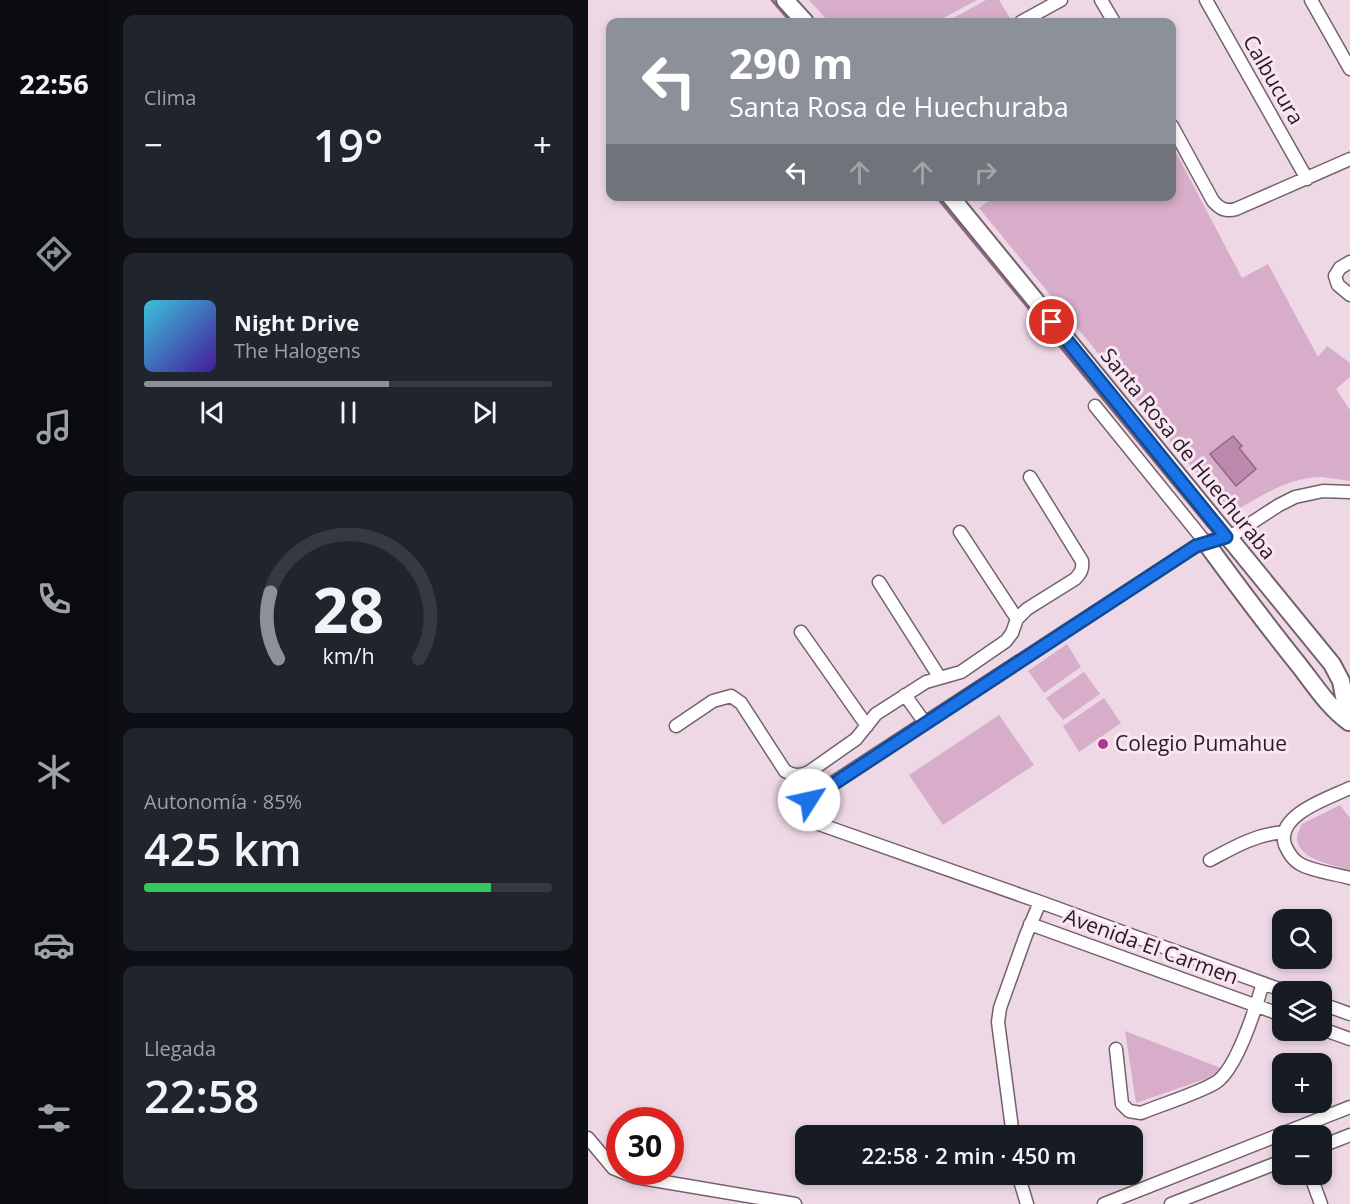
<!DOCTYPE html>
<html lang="es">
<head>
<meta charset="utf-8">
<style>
	:root { --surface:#171b24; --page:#20242c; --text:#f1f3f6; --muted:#9ea1a6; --line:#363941; --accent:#8c9099 }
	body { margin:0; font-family:"Open Sans",sans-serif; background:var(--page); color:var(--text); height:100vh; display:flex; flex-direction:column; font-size:22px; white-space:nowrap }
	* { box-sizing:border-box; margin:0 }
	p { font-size:20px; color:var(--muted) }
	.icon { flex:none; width:33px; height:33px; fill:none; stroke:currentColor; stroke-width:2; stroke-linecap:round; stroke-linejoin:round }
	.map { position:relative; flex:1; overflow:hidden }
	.drawer { display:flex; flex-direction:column; gap:15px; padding:15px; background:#0d0f14; width:480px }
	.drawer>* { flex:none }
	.guide { position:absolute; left:18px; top:18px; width:570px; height:183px; border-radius:12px; box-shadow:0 3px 9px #0003; background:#8c9099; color:#fff; overflow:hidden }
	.controls { position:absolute; left:684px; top:909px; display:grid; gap:12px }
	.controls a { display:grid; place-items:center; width:60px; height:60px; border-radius:12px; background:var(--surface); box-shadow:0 3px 9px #0003; font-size:30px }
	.speed { position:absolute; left:18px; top:1107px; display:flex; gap:12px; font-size:30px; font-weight:700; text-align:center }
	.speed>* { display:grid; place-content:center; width:78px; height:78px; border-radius:50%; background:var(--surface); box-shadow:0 3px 9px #0003; line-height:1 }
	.speed .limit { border:9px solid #d22; background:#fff; color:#111 }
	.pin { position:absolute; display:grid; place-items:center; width:51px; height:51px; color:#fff; margin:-26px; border:3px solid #fff; border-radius:50%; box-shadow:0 2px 6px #0007 }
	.me { position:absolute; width:66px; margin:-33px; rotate:55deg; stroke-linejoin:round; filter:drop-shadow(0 0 4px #0008) }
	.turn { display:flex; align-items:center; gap:21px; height:126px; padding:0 24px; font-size:27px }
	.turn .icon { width:78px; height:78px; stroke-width:2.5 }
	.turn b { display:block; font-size:42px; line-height:51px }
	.lanes { display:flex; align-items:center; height:57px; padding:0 24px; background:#0003; justify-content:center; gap:30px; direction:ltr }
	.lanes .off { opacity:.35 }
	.big { font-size:45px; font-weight:600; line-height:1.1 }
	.drawer .tile { flex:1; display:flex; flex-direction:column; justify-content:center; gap:9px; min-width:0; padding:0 21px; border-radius:12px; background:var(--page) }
	.drawer .dial { align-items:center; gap:0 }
	.dial svg { height:156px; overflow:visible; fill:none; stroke:var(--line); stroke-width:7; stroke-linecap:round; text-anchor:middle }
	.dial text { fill:var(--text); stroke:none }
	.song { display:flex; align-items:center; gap:18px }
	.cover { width:72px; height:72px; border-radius:9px; background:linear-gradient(135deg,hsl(190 70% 55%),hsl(260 70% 35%)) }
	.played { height:6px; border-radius:3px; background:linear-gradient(90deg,var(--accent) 60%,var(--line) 60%) }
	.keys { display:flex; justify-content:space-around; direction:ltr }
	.heat { display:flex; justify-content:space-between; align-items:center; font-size:33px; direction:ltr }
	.charge { height:9px; border-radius:4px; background:linear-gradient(90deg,#34c759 85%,var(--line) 0) }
	.trip { position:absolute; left:207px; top:1125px; width:348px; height:60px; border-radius:12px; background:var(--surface); box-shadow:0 3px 9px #0003; font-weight:600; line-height:60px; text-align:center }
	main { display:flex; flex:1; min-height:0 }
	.tab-bar { display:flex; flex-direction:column; width:108px; justify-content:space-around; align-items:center; background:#090b0e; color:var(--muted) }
	.tab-bar .icon { width:42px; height:42px }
	.tab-bar .on { color:var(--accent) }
	.tab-bar b { font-size:27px; color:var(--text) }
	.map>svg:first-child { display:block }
	.green { fill:#d7adc9 }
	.water { fill:#bc89ac; stroke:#8f6983; stroke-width:1.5 }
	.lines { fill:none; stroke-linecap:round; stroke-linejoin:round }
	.stream { stroke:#8f6983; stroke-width:3 }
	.street-casing { stroke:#74616e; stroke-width:15 }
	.secondary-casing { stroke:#74616e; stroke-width:20 }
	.street { stroke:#fff; stroke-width:12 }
	.secondary { stroke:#fff; stroke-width:16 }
	.route-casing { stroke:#114b97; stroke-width:15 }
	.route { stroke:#1a73e8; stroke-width:10 }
	.poi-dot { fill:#ad3992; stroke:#fbe5f3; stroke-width:2 }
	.labels { text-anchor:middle; stroke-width:6; stroke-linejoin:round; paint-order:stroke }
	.street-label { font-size:21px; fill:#251e23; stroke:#fbe5f3 }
	.poi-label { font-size:21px; fill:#251e23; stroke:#fbe5f3; text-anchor:start }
</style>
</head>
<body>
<main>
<nav class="tab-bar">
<b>22:56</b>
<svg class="icon on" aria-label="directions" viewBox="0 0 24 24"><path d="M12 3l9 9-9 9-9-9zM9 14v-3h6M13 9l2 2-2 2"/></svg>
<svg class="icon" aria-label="music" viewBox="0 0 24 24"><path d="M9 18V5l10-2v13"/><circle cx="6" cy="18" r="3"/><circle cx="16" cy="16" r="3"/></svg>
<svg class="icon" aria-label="phone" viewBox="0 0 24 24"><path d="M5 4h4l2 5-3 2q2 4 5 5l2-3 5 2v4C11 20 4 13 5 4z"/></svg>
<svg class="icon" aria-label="climate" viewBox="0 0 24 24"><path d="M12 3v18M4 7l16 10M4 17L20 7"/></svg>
<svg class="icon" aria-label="car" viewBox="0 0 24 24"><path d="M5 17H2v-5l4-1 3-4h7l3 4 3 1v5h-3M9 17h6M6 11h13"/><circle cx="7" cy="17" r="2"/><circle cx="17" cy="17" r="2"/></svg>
<svg class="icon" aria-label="filters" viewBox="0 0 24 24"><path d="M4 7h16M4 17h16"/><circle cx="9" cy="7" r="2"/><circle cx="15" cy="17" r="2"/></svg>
</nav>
<section class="drawer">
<div class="tile"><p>Clima</p>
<div class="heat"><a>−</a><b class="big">19°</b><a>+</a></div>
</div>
<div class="tile">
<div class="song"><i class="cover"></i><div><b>Night Drive</b><p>The Halogens</p></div></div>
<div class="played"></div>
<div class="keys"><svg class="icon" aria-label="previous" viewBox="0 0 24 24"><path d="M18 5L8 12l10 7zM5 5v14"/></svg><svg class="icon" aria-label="pause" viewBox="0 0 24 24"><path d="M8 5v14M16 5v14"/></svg><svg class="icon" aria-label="next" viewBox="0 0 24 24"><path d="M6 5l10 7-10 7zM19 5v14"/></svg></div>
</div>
<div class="tile dial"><svg viewBox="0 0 100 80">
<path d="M14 69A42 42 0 1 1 86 69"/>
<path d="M14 69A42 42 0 0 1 10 35" stroke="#8c9099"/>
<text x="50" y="56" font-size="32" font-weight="700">28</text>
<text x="50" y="72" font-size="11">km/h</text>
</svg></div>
<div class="tile"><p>Autonomía · 85%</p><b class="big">425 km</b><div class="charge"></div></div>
<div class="tile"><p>Llegada</p><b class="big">22:58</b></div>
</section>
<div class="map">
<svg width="762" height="1204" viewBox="0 0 762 1204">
	<rect width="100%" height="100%" fill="#eed8e6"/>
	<path class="green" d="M221 0H389L348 22H241Z
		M398 0H411L422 18 415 22H358Z
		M584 145 654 278 680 264 730 357 739 346 762 363V377L748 389 762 410V481C753 480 743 478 734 477 700 477 669 498 642 514L391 208 406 197 584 196Z
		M479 644 493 667 456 693 440 671Z
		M496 672 512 694 475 720 458 698Z
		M516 698 533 723 491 752 475 726Z
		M411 715 446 765 355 825 321 775Z
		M752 805 762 818V870C746 865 710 860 709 838 709 834 712 828 714 824Z
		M537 1031 633 1068 626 1076 548 1103Z"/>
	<path class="water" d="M645 436 654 446 651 448 668 469 648 486 622 454Z"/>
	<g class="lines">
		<path class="stream" d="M184 0 203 22
			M348 196 621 527
			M644 554 662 576"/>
		<defs>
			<path id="street" d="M513 0 526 22
				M618 0 719 179
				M723 0 762 69
				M433 22 473 0
				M584 126 625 201C632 209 638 212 648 209L762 159
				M762 262 752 268 747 276 750 285 762 295
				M507 406 618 543
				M372 532 429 619
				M291 582 352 678
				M213 632 279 726
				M317 695 337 723
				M88 726 125 701 143 696 153 703 197 771C206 776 212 776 221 772L268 739 288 714 338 682 373 672 418 641 424 633 429 619 439 609 487 579C493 573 495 569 494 561L442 477
				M762 788C741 798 687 815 697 845 700 852 705 860 712 864 724 871 748 874 762 878
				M622 860C646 847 668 834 697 832
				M452 902 231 824 220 817 218 805 226 795 608 546 648 533 691 505 707 497 735 491 762 492
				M442 924 694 1015
				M734 1004 762 1014
				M734 1029 762 1039
				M528 1049 534 1104 541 1111 553 1113C575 1104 608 1094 627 1083 648 1071 668 1007 675 983
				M425 1136 410 1022 412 1008 438 935 452 902 699 992
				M0 1138 25 1168 32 1171
				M734 1146 762 1135
				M34 1172 47 1177 207 1204
				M430 1174 439 1204
				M722 1174 733 1204
				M516 1204 762 1107
				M583 1204 694 1161"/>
			<path id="secondary" d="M197 0 217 22
				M362 196 744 664 753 681 761 722
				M618 543C648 584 678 624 710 664 726 684 740 707 761 722"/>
		</defs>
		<use href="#street" class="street-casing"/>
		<use href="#secondary" class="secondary-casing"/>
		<use href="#street" class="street"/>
		<use href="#secondary" class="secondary"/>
	</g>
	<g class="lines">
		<defs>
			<path id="route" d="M221 800 608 546 638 537 464 322"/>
		</defs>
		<use href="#route" class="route-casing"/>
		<use href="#route" class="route"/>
	</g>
	<circle class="poi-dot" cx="515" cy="744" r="6"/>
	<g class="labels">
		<g class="street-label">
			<text transform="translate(685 80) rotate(60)" y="7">Calbucura</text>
			<text transform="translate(600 454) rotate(51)" y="7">Santa Rosa de Huechuraba</text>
			<text transform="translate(563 947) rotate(20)" y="7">Avenida El Carmen</text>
		</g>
		<g class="poi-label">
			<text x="527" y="751">Colegio Pumahue</text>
		</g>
	</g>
</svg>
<div class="controls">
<a><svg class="icon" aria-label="search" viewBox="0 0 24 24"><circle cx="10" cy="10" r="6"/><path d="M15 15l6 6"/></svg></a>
<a><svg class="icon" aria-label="layers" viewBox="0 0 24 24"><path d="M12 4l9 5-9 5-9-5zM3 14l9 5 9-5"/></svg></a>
<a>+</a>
<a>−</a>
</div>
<div class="speed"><div class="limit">30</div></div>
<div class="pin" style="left:464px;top:322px;background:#d93025"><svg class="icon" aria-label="arrive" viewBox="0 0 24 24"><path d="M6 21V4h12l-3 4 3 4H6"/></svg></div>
<svg class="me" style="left:221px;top:800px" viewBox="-20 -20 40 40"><circle r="19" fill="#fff"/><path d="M0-13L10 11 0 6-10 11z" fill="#1a73e8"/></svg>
<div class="trip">22:58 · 2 min · 450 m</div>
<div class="guide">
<div class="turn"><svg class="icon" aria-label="left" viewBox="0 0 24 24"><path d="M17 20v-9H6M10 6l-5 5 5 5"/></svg><div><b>290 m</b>Santa Rosa de Huechuraba</div></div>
<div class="lanes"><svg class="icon" aria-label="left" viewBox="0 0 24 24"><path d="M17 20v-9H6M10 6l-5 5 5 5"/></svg><svg class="icon off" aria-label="ahead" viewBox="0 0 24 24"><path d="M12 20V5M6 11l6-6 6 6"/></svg><svg class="icon off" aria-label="ahead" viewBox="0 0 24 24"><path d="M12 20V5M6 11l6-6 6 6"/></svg><svg class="icon off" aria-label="right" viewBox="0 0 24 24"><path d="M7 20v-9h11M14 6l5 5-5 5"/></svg></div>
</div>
</div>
</main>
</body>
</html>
